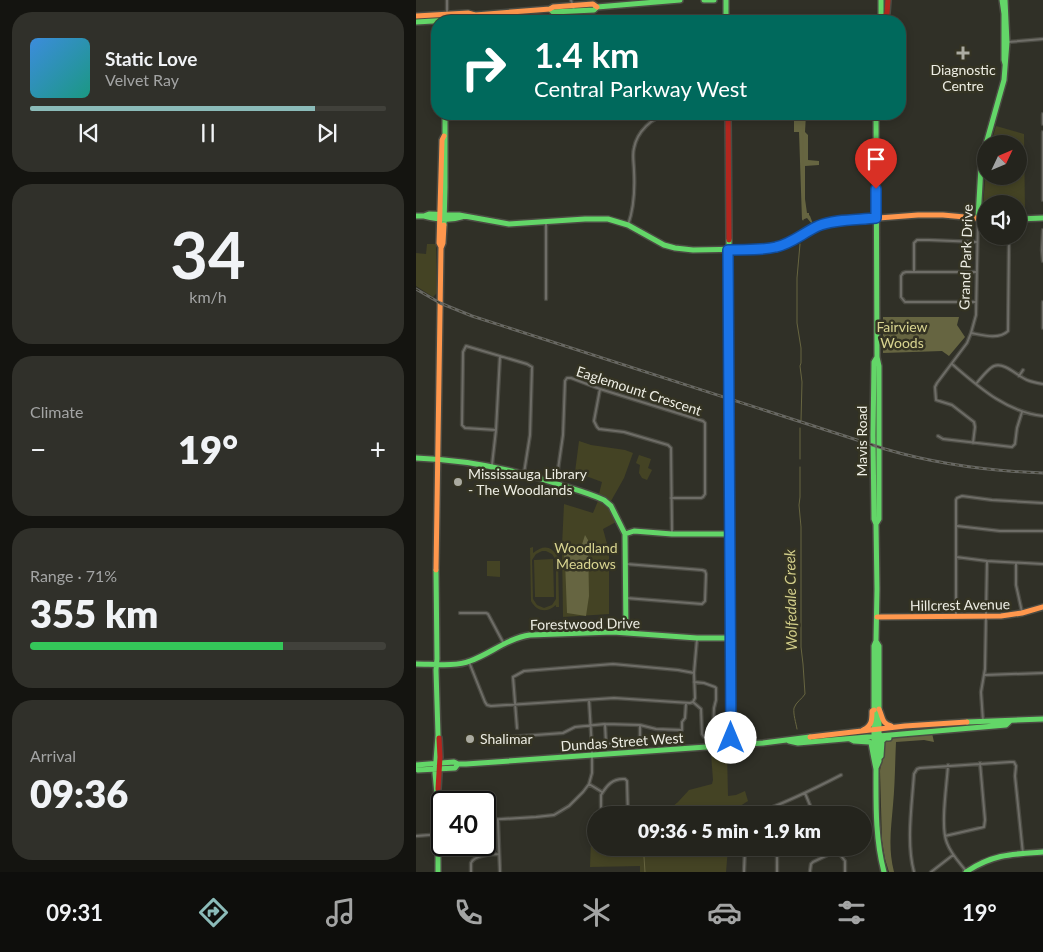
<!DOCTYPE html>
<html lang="en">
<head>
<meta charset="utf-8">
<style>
	:root { --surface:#24241d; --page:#30302a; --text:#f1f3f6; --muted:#a3a4a4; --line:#41413b; --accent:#8bbbb9 }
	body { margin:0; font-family:Lato,sans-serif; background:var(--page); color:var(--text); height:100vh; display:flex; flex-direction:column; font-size:19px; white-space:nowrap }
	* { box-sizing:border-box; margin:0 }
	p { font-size:16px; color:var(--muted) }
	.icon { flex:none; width:28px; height:28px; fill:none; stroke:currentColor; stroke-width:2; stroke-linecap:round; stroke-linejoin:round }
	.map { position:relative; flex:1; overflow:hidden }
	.sheet { display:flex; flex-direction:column; gap:12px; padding:12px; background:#141410; width:416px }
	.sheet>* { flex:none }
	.banner { position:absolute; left:15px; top:15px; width:475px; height:105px; border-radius:20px; box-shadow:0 2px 8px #0003,0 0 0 1px var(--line); background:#00695c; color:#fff; overflow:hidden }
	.needle { width:32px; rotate:46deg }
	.buttons { position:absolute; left:561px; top:135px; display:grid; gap:10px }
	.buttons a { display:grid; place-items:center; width:50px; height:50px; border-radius:50%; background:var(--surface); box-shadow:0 2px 8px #0003,0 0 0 1px var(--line); font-size:25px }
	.speed { position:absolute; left:15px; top:791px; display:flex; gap:10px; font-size:25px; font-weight:700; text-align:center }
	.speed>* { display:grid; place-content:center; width:65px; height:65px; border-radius:50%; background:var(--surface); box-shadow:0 2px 8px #0003,0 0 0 1px var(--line); line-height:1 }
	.speed .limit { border:2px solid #111; border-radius:8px; background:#fff; color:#111 }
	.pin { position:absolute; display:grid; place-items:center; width:42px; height:42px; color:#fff; margin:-51px -21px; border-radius:50% 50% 50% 0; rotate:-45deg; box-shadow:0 0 5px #0007 }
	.pin .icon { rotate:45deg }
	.me { position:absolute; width:55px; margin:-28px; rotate:0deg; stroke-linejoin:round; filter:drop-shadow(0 0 4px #0008) }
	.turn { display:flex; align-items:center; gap:18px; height:105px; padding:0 20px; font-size:22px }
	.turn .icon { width:65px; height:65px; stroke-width:2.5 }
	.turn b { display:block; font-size:35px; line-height:42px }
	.big { font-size:38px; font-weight:800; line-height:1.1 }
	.sheet .card { flex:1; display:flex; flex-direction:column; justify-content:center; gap:8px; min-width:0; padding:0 18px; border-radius:20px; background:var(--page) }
	.sheet .dial { align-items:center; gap:0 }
	.dial b { font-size:65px; line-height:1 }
	.song { display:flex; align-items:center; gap:15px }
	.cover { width:60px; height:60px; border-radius:8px; background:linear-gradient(135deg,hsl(210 70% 55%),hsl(170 70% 35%)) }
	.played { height:5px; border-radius:2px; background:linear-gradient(90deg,var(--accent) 80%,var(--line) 80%) }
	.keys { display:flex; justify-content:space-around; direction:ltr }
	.heat { display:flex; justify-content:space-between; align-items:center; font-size:28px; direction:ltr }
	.charge { height:8px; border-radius:4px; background:linear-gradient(90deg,#34c759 71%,var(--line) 0) }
	.trip { position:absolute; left:171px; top:806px; width:285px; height:50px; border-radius:25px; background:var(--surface); box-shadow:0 2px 8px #0003,0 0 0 1px var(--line); font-weight:800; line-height:50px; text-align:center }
	.tabs { display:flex; height:80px; justify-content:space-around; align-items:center; background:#0e0e0c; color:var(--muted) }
	.tabs .icon { width:35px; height:35px }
	.tabs .active { color:var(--accent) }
	.tabs b { font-size:22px; color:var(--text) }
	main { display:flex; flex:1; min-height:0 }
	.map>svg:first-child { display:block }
	.green { fill:#444324; fill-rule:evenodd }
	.forest { fill:#666541 }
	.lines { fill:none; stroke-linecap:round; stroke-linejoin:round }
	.stream { stroke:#676540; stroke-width:1 }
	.street-casing { stroke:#4b4b43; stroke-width:4.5 }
	.fast-casing { stroke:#4b4b43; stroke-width:8 }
	.slow-casing { stroke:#4b4b43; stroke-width:8 }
	.jam-casing { stroke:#4b4b43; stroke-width:8 }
	.street { stroke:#6e6d67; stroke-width:2 }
	.fast { stroke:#63d668; stroke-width:5 }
	.slow { stroke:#ff974d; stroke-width:5 }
	.jam { stroke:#b3261e; stroke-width:5 }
	.rail-casing { stroke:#676762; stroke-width:3 }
	.rail { stroke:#343323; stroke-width:1; stroke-dasharray:4; stroke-linecap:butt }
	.route-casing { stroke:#114b97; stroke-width:12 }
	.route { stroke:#1a73e8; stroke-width:9 }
	.poi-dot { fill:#ababa1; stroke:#343323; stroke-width:2 }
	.labels { text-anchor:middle; stroke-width:5; stroke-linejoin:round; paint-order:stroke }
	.poi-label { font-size:14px; fill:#edede3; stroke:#343323; text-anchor:start }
	.street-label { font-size:14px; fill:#edede3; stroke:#343323 }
	.park-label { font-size:14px; fill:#d8d490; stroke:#343323 }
	.water-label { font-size:15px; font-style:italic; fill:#d2ce8a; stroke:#343323 }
</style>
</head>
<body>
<main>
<section class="sheet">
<div class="card">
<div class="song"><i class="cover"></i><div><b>Static Love</b><p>Velvet Ray</p></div></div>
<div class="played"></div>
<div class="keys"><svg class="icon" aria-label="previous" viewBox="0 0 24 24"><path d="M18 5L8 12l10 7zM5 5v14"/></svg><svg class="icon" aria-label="pause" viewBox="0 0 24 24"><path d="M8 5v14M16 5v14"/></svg><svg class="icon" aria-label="next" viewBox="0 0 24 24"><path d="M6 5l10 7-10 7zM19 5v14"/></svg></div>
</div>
<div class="card dial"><b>34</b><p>km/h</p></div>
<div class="card"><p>Climate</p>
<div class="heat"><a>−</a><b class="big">19°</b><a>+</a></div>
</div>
<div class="card"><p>Range · 71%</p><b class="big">355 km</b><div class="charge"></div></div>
<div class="card"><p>Arrival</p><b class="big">09:36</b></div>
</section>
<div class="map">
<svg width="627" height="872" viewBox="0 0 627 872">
	<rect width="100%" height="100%" fill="#303027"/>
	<path class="green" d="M580 126 608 134 609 212 603 213 602 204H570V212L567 207 570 168V176H602V144H575Z
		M11 244H20L21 293 17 297 0 286V253L10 254Z
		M163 441 175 445 209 450 217 453 208 478 195 501 189 497 183 494 186 482 159 472Z
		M223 455 235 459 232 468 236 470 231 480 226 478 223 473 224 465 220 463Z
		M182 501C191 506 196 511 200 522L187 529 193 551V614L147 617 146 546 148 504 177 513Z
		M117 547V553C127 545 135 545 142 557L143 607H140V605C131 613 121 612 115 601L114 548ZM126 551H130L136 554 140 560V599L136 605 128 608 121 605 117 599 116 560 120 554Z
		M137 559 138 597H119L118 560Z
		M71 561H84V577L71 576Z
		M311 751 312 796 320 795 329 791 332 801 321 808 317 815H236L251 811 262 802 273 790 296 784 297 780 295 753Z
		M180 839V848H312L310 872H224V866L174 867 175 840Z"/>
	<path class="forest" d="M384 114H390L389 132 392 135V160L403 161V165L389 166V199L391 213H393V215L394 216 397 224H396L391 218 386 220 383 132H378V121L383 120Z
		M467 317H543L541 325 549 337 533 356 526 351 467 353Z
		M169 535 172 540 173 596 170 616 151 613 149 561 147 549 155 550 163 554Z
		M516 733 518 742 508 740 480 742C479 763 479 784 477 805 475 829 472 848 478 872H473L469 859 466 841 464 771 467 744 472 739Z"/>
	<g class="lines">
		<path class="stream" d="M387 114V220
			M384 244 381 278V323L385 348V363L384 366 386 382 385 421
			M384 459V428
			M381 729C380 723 377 714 378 708 380 702 386 699 389 694L387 664 385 647V527L383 505 384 497V467
			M228 853V848
			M228 857 229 872"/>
		<defs>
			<path id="street" d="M155 0 158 10
				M31 11V0
				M592 42 627 39
				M627 114V124
				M627 132V200
				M212 225C218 208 219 189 218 171 218 164 216 155 218 148 221 132 236 117 252 114
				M627 230 626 250 627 261
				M498 272V243L501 240H513L561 242
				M130 299V222
				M559 302H489L485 297V276L487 273 490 272H560
				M627 302V328
				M555 333C566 335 583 340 592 331L593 236
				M536 364C563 387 590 412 627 416
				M603 376 607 370
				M560 384C564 379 573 368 578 366 589 362 601 376 611 380 616 382 621 383 627 384
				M184 389 178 421 181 427 183 429 208 432 252 445 255 448 256 533
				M80 430 49 428 46 425 47 352 50 346 111 364 116 367 114 435 108 473
				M522 436 527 439 596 447 599 444 601 428 606 412
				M557 443 559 427 558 422 536 405 520 400 519 387 521 383 551 343 555 333 560 315 562 218
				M76 465 80 430 84 356
				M140 483 147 435 149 381 151 378H155L184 389 287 421 289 423V494L287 497 285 498H255
				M541 526 584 531H627
				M540 557 571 561 627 564
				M600 563V585L606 612
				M210 564 286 570 289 571 290 574 289 601 286 604 210 598
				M44 613H70L72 614 88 644
				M540 616V500L541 498 546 496 576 500 627 503
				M53 662 69 702 71 705 75 706 198 698 274 703 277 702 279 698 278 673 281 639
				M569 675 627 673
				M277 702 285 709 286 734 288 737H295L297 732 298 708 300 700V688L299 687 288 683 278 682
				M567 721 565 692 569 669 571 561
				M189 724 190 743 191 744 222 743 224 742V726
				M101 728 97 677 108 671 197 664 262 670 278 673
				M77 738 147 733 159 727 189 724 224 725 240 729 266 730V722L269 718 270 703
				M532 765C531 784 524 827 531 843 535 854 543 862 550 871
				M173 784 186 792
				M389 793 398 815
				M185 815V795C191 785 197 778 209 779L211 781 212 815
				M336 815C367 804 396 790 425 775
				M420 815 427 812
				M69 820 120 817 138 815 153 806 167 792 173 784 176 773V748L173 700
				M82 820 84 872
				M0 836 26 834
				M529 836 568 827 569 820 564 763
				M419 848 429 861V872
				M394 871 395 864 397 862 422 850
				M55 872C55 871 55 864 55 863 58 855 76 854 83 854
				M328 872 329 848
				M361 872V848
				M498 872C490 843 496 804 498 774L501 769 504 768 594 762H598L600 766 599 776 607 854
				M515 872 537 855"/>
			<path id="fast" d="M288 0H298
				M310 0V21
				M465 0V14L468 17V21
				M586 0 588 14V60L589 64
				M134 9 137 12 178 10 181 7 264 0
				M0 22 52 19 58 15
				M460 114 461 357 463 366V519L460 524
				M570 144 588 80 591 42 589 0
				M0 216H8L13 214 43 215 93 224 169 219H192L212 225 248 245 259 248 277 250 330 249
				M8 216C20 219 34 221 46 217
				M562 218 565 167 570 145
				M602 219 627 218
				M28 225 29 188V114
				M313 240 315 745
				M461 357 458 362 457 435 458 519 460 524 461 589 460 641 458 646V759L460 769C460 804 459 838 468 872
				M0 458C53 460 98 469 148 486 161 490 175 494 188 500L195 506 209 534 210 632
				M209 534 218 531 256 534H314
				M20 570 21 659 20 670 22 735 19 773 22 805V872
				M460 641 463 646V761L460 768
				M0 664C16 664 40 667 54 661 74 654 92 638 114 635L197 632 281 638H314
				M551 722 627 719
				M434 739 438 741 453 742 455 743 458 759
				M373 741 382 743 590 725 594 721
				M463 758 465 756 466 741 469 738H473
				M0 765 38 762 42 764H50L347 743 394 737
				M0 769 2 770 39 768 42 764
				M550 872C577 854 596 854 627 852"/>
			<path id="slow" d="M0 16 52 13 59 15 134 9 137 7 177 4 181 7
				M25 247 23 243 26 140 28 136
				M330 249H348L360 247 374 242 402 226 423 221 502 215H527L570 219
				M20 570 25 248 27 243 28 225
				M461 617 585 616 606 613 627 607
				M463 709C467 717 465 723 475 726
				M447 730C456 726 456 720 456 711L458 710
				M394 737 489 726 551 722"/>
			<path id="jam" d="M468 17 471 13 472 0
				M312 114 313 240
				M22 789 24 757 23 738"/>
		</defs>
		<use href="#street" class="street-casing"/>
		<use href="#fast" class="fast-casing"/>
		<use href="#slow" class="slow-casing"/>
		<use href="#jam" class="jam-casing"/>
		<use href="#street" class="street"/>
		<use href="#fast" class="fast"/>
		<use href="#slow" class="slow"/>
		<use href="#jam" class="jam"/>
		<defs>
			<path id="rail" d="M0 289 24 303 56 316 469 449C520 464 573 471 627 473"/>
		</defs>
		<use href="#rail" class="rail-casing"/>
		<use href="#rail" class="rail"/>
	</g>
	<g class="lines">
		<defs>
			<path id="route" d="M315 738 312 250C328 249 344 251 360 247 375 244 387 233 402 226 419 219 441 220 460 218V189"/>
		</defs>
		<use href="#route" class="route-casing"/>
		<use href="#route" class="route"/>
	</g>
	<g class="poi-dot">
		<path d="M544.5 45.5h5v5h5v5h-5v5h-5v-5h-5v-5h5z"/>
		<circle cx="42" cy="482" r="5"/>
		<circle cx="54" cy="739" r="5"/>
	</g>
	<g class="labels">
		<g class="poi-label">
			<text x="547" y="75" text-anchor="middle">Diagnostic<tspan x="547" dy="16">Centre</tspan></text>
			<text x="52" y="479">Mississauga Library<tspan x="52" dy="16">- The Woodlands</tspan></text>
			<text x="64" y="744">Shalimar</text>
		</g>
		<g class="street-label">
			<text transform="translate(550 257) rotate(-88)" y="5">Grand Park Drive</text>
			<text transform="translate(223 391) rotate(18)" y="5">Eaglemount Crescent</text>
			<text transform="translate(446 441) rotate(-90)" y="5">Mavis Road</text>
			<text transform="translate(544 605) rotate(-1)" y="5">Hillcrest Avenue</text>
			<text transform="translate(169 624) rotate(-1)" y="5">Forestwood Drive</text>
			<text transform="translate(206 742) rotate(-4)" y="5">Dundas Street West</text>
		</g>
		<g class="park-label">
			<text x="486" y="332">Fairview<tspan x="486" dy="16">Woods</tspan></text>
			<text x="170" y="553">Woodland<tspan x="170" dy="16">Meadows</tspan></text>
		</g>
		<g class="water-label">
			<text transform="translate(375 600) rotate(-91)" y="5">Wolfedale Creek</text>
		</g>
	</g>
</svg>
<div class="buttons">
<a><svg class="needle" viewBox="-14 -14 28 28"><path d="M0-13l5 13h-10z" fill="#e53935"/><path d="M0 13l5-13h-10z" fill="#a3a4a4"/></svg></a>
<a><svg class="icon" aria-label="sound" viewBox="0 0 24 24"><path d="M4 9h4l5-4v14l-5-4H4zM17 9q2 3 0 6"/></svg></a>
</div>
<div class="speed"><div class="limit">40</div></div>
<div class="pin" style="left:460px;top:189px;background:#d93025"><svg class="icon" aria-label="arrive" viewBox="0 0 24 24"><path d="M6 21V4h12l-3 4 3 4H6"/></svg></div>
<svg class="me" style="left:315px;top:738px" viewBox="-20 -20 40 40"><circle r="19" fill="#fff"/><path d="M0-13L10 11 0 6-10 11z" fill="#1a73e8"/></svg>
<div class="trip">09:36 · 5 min · 1.9 km</div>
<div class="banner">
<div class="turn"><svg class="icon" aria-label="right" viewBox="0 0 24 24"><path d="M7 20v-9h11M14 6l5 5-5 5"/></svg><div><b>1.4 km</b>Central Parkway West</div></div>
</div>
</div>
</main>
<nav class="tabs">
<b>09:31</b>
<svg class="icon active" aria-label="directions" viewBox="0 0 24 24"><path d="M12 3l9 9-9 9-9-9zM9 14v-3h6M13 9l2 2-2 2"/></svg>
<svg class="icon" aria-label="music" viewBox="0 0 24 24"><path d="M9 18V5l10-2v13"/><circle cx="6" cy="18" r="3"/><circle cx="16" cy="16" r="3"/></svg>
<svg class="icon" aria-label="phone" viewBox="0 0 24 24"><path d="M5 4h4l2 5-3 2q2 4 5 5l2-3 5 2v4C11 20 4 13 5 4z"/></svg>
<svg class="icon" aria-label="climate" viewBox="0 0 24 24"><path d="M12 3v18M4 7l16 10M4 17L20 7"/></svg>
<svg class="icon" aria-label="car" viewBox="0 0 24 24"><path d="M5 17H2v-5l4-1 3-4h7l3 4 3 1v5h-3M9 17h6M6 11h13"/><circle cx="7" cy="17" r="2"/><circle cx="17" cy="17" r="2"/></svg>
<svg class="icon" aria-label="filters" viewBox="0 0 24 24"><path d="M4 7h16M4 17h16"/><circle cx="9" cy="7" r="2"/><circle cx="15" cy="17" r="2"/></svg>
<b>19°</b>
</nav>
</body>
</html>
